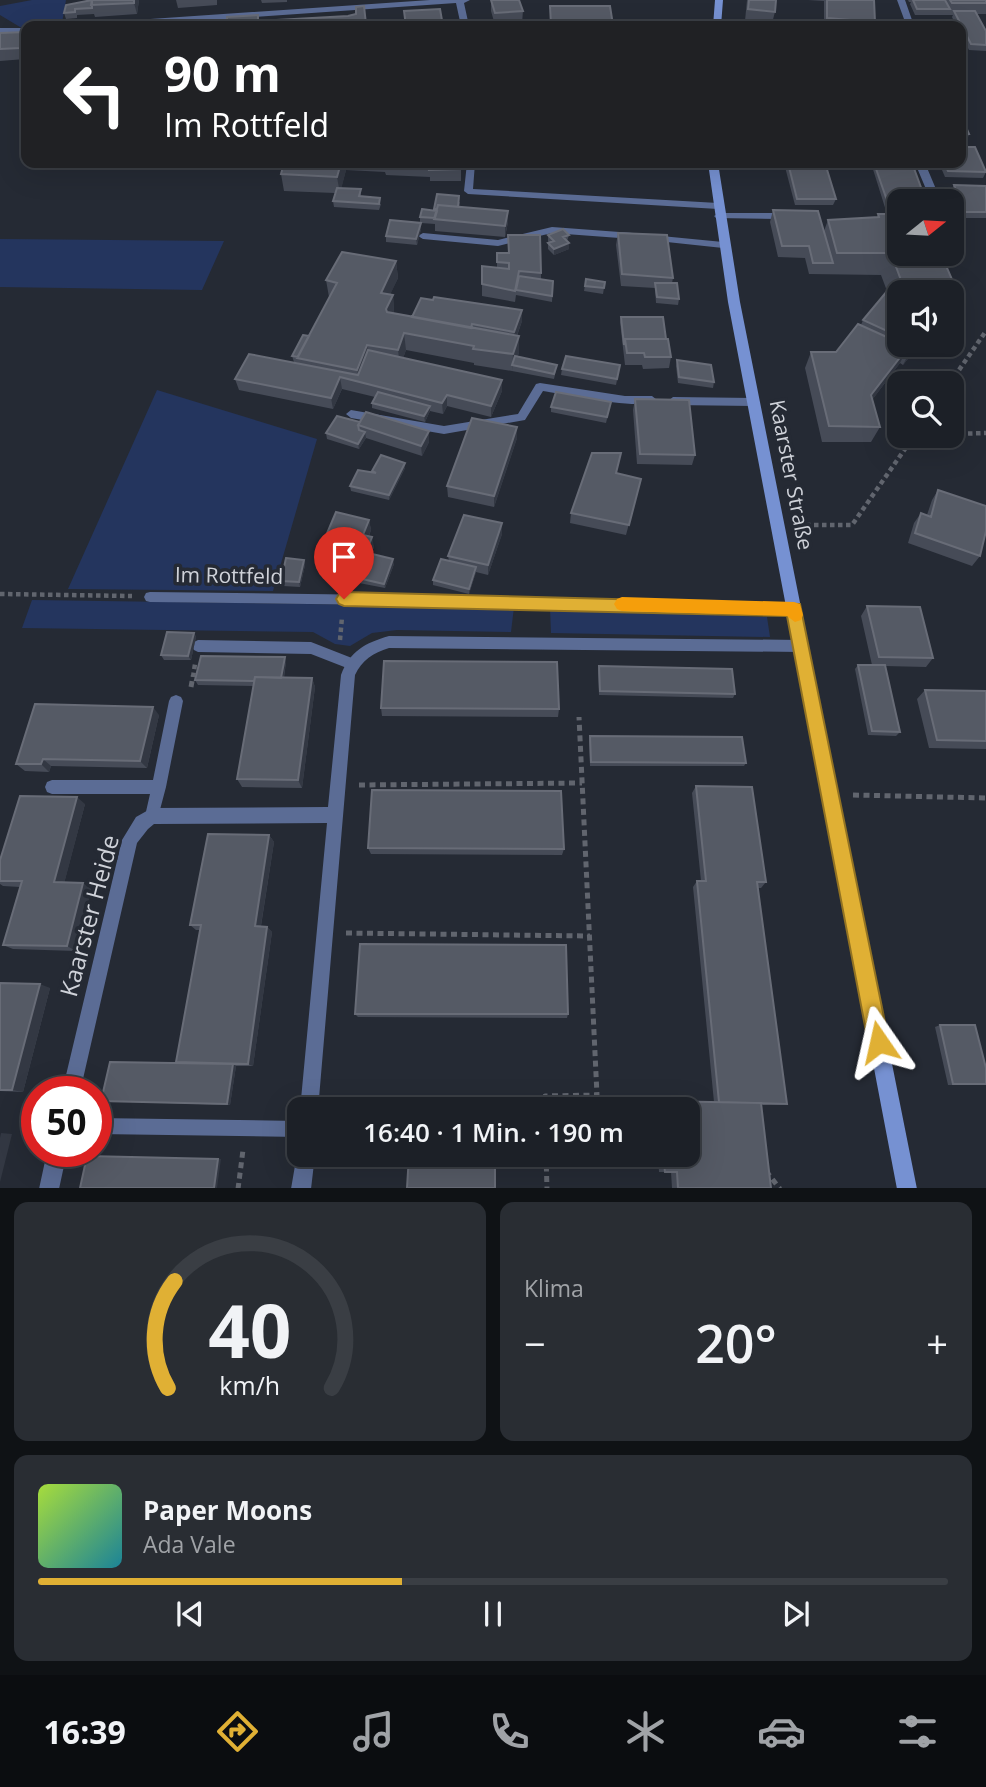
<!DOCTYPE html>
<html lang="de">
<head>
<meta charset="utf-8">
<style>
	:root { --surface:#1c2027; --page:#292d33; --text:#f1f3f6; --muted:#a0a3a7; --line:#3a3e44; --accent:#e0b034 }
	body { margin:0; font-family:"Open Sans",sans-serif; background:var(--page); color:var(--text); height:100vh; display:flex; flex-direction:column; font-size:26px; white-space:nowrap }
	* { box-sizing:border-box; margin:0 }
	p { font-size:23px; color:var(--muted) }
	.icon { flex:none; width:38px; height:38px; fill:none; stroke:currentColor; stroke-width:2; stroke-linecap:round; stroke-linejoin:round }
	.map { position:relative; height:1188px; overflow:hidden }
	.sheet { display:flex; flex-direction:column; gap:14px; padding:14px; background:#0f1215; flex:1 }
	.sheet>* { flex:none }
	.top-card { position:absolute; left:21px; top:21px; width:945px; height:147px; border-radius:14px; box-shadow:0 7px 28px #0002,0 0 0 2px var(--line); background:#202124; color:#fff; overflow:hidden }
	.needle { width:46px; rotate:72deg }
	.fabs { position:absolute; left:887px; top:189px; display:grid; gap:14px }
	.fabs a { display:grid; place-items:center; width:77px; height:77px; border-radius:14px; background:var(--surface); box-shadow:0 7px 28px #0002,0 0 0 2px var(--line); font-size:35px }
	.speed { position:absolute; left:21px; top:1076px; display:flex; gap:14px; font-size:35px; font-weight:700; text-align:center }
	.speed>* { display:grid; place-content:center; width:91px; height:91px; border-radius:50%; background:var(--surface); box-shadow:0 7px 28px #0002,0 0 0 2px var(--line); line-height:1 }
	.speed .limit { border:10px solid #d22; background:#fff; color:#111 }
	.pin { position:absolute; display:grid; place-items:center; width:60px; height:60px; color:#fff; margin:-72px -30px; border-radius:50% 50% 50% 0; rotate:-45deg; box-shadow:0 0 7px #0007 }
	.pin .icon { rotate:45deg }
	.me { position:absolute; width:77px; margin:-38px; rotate:349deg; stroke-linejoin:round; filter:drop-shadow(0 0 5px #0008) }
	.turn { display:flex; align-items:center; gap:24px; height:147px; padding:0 28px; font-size:32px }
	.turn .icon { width:91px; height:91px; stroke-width:2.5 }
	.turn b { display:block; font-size:49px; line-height:60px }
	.big { font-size:52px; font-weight:600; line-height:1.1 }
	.sheet .widget { flex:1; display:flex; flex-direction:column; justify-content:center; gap:10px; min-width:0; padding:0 24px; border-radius:14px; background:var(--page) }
	.sheet .dial { align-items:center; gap:0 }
	.dial svg { height:182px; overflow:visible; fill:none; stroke:var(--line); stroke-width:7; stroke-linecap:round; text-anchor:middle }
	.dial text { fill:var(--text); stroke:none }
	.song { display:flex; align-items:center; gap:21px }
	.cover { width:84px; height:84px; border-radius:10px; background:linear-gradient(135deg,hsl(80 70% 55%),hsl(190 70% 35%)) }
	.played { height:7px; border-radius:4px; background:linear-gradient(90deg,var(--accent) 40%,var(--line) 40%) }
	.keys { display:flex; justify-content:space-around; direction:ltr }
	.heat { display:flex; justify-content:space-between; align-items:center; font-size:38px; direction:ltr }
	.sheet .tiles { flex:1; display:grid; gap:14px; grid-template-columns:1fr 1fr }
	.widget:last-child { grid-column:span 2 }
	.trip { position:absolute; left:287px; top:1097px; width:413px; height:70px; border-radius:14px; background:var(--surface); box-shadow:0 7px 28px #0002,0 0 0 2px var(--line); font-weight:600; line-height:70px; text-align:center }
	.tabs { display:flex; height:112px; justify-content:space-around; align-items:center; background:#0b0d10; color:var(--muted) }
	.tabs .icon { width:49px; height:49px }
	.tabs .on { color:var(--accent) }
	.tabs b { font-size:32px; color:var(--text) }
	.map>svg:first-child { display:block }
	.green { fill:#24355e }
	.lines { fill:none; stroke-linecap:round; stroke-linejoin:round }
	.path-far1 { stroke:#61656e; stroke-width:4.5; stroke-dasharray:4.5 3.5; stroke-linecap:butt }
	.path { stroke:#61656e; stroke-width:5; stroke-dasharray:6 4.5; stroke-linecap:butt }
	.lane { fill:#5b6c95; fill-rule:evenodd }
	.street { fill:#5b6c95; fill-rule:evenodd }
	.secondary { fill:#7691d2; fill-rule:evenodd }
	.wall { fill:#464b57 }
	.shaded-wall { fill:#333843 }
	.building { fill:#555a65; stroke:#686c77; stroke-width:2 }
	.route { fill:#e0b034; stroke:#927222; stroke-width:2 }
	.slow { fill:#f59e0b }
	.labels { text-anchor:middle; stroke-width:7; stroke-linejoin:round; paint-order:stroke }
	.street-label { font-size:21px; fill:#cfd2d9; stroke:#252a34 }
	.near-street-label { font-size:24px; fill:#cfd2d9; stroke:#252a34 }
</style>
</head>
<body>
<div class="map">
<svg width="986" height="1189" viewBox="0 0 986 1189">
	<rect width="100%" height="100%" fill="#252a34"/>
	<path class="green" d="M32 0H66L62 23 26 26 25 30 0 15V6Z
		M0 239 224 241 202 290 0 287Z
		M157 390 317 439 273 591 68 589Z
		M32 600 514 607 511 632 397 630 372 633 350 646 335 644 313 632 22 628Z
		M550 608 767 617 770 637 551 633Z"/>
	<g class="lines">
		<path class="path-far1" d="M950 383 986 331
			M952 434 986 433
			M798 525H852L914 436
			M0 594 132 596
			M340 640 342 617
			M193 677 195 664"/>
		<path class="path" d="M191 687 193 676
			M359 785 582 783
			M853 795 986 798
			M346 933 590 936
			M545 1110V1096L597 1095 579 717
			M546 1155 547 1189
			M766 1171 780 1189
			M238 1189 243 1150"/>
		<path class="lane" d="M897 0H905L912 20 902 26H893L904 19Z
			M467 163H475L473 189 718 203 723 206 718 209 468 194 464 191Z
			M719 213H779L784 216 779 219 716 218 714 216Z
			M552 227 633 233 638 236 633 239 552 233 498 246 423 239 418 236 423 233 498 240Z
			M651 235 723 242 728 245 723 248 648 240V236Z
			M540 383 625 396H652L657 400C645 412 563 394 543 391L525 420 444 434 351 418 346 414 351 410 444 426 518 414 536 384Z
			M673 397 753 398 758 402 753 406 673 405 668 401Z
			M150 592 537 597 794 604 798 605 800 609 798 613 794 614 537 607 150 602 146 601 144 597 146 593Z
			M198 640 311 642 357 660 358 664 357 668 352 670 311 654 198 652 194 650 192 646 194 642Z
			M176 695 181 697 183 701 166 787 157 821 152 823 147 821 145 816 150 794H52L47 792 45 787 47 782 52 780H153L169 701 171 697Z
			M96 1118 299 1121V1137L98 1134H96Z"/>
		<path class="street" d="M430 0H470L464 3 469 26H461L456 3 126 26H88L92 23Z
			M0 28H26V34H0Z
			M915 163H925L941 201H931Z
			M389 636 801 640 806 642 808 646 806 650 801 652 389 648C373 653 362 660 355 675L318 1110H300L327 823 154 824 148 829 137 843 80 1092H62L122 840 136 817 152 808 328 807 341 675C350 651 365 643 389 636Z
			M298 1148 299 1155H315L311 1189H291Z
			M47 1152H67L59 1189H39Z"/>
		<path class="secondary" d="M715 0H723L721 26H713Z
			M708 163H718L740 302 917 1189H897L728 302Z"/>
	</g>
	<path class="wall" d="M92 0H139L137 14 95 17 94 14 77 15V18L66 19 64 13Z
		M176 0H217V5L178 8Z
		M261 0H287V2L262 3Z
		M491 0 523 11 522 23 495 25 491 11Z
		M747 0H776L775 12 772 23 745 21Z
		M808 0H874L875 22 874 26H824V1Z
		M908 0H986V14H977L986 31V51L969 50 961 35V26H956L952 17 953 15H915L910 4 911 2H909Z
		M550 6 613 25 651 26H550Z
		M25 32 26 36 25 59 0 61V33Z
		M961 115 969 134 967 140H961Z
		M284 163H461V181H430V177L386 175 385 172 346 170 341 188 361 189V197L381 204 379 210 334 207 333 201 335 193 284 191 281 174Z
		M786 163H825L836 199 833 205H795L785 167Z
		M871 163H912L900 201V254L957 291 952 301V292H900V345H919L903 365 900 363 872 400 880 427 871 442H822L805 368 811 352H836L861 325 863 320 887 291 881 275 809 274 805 258 778 257 770 222 773 210 824 231 828 220 877 217 878 214H887Z
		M939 163H961L986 172 983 178 945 177Z
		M954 185 986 186V218H962L951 191Z
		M460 202 459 207 508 211V222L505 237 435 231V224L421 223V229L417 245 386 242V236L420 223V217L434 210V209Z
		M618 233 673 278 672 283 679 299 678 305 656 303 655 288 621 286 616 245Z
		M548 235H569L567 241 569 249 554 255 548 249V243H549L548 241Z
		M497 253 541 273V279L553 281 552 302 516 295 515 302 482 296V284L497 268Z
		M396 261 398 278 390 294 393 295 394 312V314L412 317 433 300 522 310V321L517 336 519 353 517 357 556 370 554 379 512 371 474 365V363L406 350 403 358 502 380V391L491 417 447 406 443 414 430 411 425 422 372 408V403L375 397 342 389 333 409 239 390 235 379 298 363 294 362 292 356 309 336 329 297 326 280Z
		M586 279 605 282 603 294 584 291Z
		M621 317 666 339 671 357 669 368 643 369 642 365H625L620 322Z
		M677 360 714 382 713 388 678 383 676 366Z
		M620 365 616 385 561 375 562 369Z
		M635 399 695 455 692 465 637 464 633 410Z
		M611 402 606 423 551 412V407Z
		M360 422 429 431V442L422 456 366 438 359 449 327 439 326 433Z
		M517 438 494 507 448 497 447 486Z
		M405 463V468L389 500 351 491 350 486 372 472Z
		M616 473 641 479 626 535 570 523 571 513Z
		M938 490 980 556 972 566 908 543 914 523 921 513 927 515 932 500Z
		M369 520 371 530 369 536 374 547 371 554 394 564 385 588 359 583 358 578 362 569 323 560 320 550Z
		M502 523V534L488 575 476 572 469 594 433 585V580L449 561 448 556Z
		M304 560 305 565 300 587 283 586 281 581Z
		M867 606 933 658 926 667 885 666 900 732 896 736 868 735 855 669 858 665H872L861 616Z
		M194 633 196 637 191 660H164L161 655Z
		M286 662 284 678H312L315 687 302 788 242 787 237 779 254 686 198 685 195 680Z
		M599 666 735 694 733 698 599 695 598 671Z
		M925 690 986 691V749L929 748 917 699Z
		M381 708 559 709 558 717 382 716Z
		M159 715 147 768 51 766 49 772 25 771 16 764Z
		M590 736 746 763 744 766H590L589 740Z
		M696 786 766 882 761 888H757L787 1104 780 1105H761L771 1188H672L671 1172H659L658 1155H688V1110H654V1103L659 1101 714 1102 693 887 697 881H701L692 793Z
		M85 804 64 883 91 889 76 951 13 949 3 945 20 887 3 886 0 884V860Z
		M269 835 274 842 261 926 267 927 272 932 253 1066H236L230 1105 101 1101 179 1063 200 930H196L190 925Z
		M368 848 564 849 562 855 371 854Z
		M0 983 50 988 23 1092 0 1091Z
		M355 1014H568L567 1018 358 1017Z
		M940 1025 986 1068V1085H948L935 1027Z"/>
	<path class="shaded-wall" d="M134 0H139L137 14 134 3Z
		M25 32 26 36 25 59 20 48Z
		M341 163H345L346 170 340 194 337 177Z
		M508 211V222L505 237V226Z
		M421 223V229L417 245 416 239Z
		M569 243V249L554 255V249Z
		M396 261 398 278 383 310 381 293Z
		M393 295 394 312 388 326 386 309Z
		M522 310V321L514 343V332Z
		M404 333 406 350 400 367 398 350Z
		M519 336V353L514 365H512V371L513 354Z
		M367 345 370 361 360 382 357 370Z
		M913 345H919L903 365Z
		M908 347 900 363 863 412 871 395Z
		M340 377 342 389 333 409 331 398Z
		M502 380V391L491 417V406Z
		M447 395V406L443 414 442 403Z
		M430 406V411L425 422 424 416Z
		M517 427V438L494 507V496Z
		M429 431V442L422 456 421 446Z
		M365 432 366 438 359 449 358 444Z
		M405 463V468L389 500V495Z
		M369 520 371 530 365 545 363 535Z
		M502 523V534L488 575V565Z
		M372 537 374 547 365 570 363 560Z
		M393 559 394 564 385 588 384 584Z
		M304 560 305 565 300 587 299 582Z
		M476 567V572L469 594V589Z
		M194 633 196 637 191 660 188 656Z
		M285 657 286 662 282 686 280 682Z
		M312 678 315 687 302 788 298 780Z
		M153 707 159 715 147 768 140 761Z
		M43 759 51 766 49 772 41 764Z
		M77 797 85 804 63 888 54 882Z
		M269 835 274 842 260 931 255 926Z
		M83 883 91 889 76 951 67 946Z
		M267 927 272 932 253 1066 248 1064Z
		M40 984 50 988 23 1092 12 1090Z
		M233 1064 236 1066 230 1105 227 1104Z
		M1 1133 12 1134 0 1182V1138Z
		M218 1159H221L217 1188H214Z"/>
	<path class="building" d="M92 0H134V3L91 5Z
		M92 0V8L75 9V12L64 13 66 5Z
		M491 0H519L523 11 495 13Z
		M749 0H776L775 12 748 9Z
		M827 0H874L875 22 827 18Z
		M913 0H945L950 9H917Z
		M950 0H986V3H952Z
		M364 6 366 24 357 25 358 26H259V21L348 16 356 14V7Z
		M550 6H610L613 25H551Z
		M440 9 443 26H406L404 11Z
		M954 11H975L986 31V45L971 44Z
		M258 15V26H227V17Z
		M151 20 150 26H105V23Z
		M200 20 199 26H168L169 22Z
		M776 21H802L804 26H777Z
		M227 24V26H201V25Z
		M613 25H650L651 26H613Z
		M25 32 20 48 0 49V33Z
		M961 115 969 134H961Z
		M961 147H975L986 172 948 171 944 163H961Z
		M284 163H341L337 177 281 174Z
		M430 163H460V169L429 170Z
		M788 163H825L836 199H797Z
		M874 163H912L926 201H900V209H890Z
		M954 185 986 186V212H964Z
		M337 188 361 189 359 196 380 198 379 204 333 201Z
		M437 194 459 196 458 207 438 205 437 209H434Z
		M438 205 508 211 505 226 434 219Z
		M422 209 437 211 435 218 420 217Z
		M773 210 818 211 833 263H813L809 246H782Z
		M878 214H900V254H941L957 291 952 297V292H900V337L863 320 888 290 894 292 902 283 891 253H837L828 220 879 217Z
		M390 220 421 223 416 239 386 236Z
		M563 229 569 235 563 237 569 243 554 249 548 243 554 241 548 235Z
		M618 233 667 235 673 278 622 274Z
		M508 235H540L541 273 519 271 515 291 482 284V266L509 269V263L497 262V253H509Z
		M342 252 396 261 381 293 393 295 386 309 387 312 519 336 513 354 473 349 474 346 404 333 398 350 367 345 357 370 297 358 337 283 326 280Z
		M519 276 553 281 552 296 516 290Z
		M586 279 605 282 604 288 585 286Z
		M655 283H677L679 299 657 297Z
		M434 297 522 310 514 332 472 324 471 328 412 317 421 298 433 300Z
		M621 317H663L666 339H625L624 345Z
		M858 324 900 343V345H904L908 347 871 395 880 427 829 426 811 352H836Z
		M303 335 309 336 298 357 292 356Z
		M625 339H668L671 357H645L644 353H627Z
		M368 350 502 380 491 406 447 395 442 403 340 377 331 398 235 379 249 354 358 375Z
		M515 356 557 365 554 374 512 365Z
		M566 356 620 365 617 379 562 369Z
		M677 360 711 365 714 382 679 377Z
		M378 392 430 406 424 416 372 403Z
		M556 392 611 402 607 417 551 407Z
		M635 399 689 400 695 455 640 454Z
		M366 412 429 431 421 446 358 425Z
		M337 416 360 422 358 425 359 430 365 432 358 444 326 433Z
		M472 418 517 427 494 496 447 486Z
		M592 453H621L616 473 641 479 629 525 571 513Z
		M381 455 405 463 389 495 350 486 358 470 376 473 372 471Z
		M938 490 986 506V531L980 556 915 533 921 513 931 517Z
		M336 512 369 520 363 535 372 537 363 560 320 550Z
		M464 515 502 523 488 565 448 556Z
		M368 553 393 559 384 584 358 578Z
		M286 558 304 560 299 582 281 581Z
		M441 559 476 567 469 589 433 580Z
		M867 606 920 607 933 658 879 657Z
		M167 632 194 633 188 656 161 655Z
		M201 656 285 657 281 678 255 677 254 681 195 680Z
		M384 661 557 662 559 709 381 708Z
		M858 665H885L900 732 872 731Z
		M599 666 732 669 735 694 600 691Z
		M255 677 312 678 298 780 237 779Z
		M925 690 986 691V741L937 740Z
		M35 704 153 707 140 761 43 759 41 764H16Z
		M590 736 742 737 746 763 591 762Z
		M696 786 752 787 766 882H757L787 1104 719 1102 697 881H706Z
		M372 790 561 791 564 849 368 848Z
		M20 796 77 797 54 882 83 883 67 946 3 945 22 881H0V860Z
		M208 834 269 835 255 926 267 927 248 1064 176 1062 201 925H190Z
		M360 944 566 945 568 1014H355Z
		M0 983 40 984 12 1090H0Z
		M940 1025H975L986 1068V1084H953Z
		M110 1062 233 1064 227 1104 101 1101Z
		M659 1101 761 1103 771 1188H678L677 1172H665L663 1155H688V1110H660Z
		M409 1155H495V1188H407Z
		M87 1156 218 1159 214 1188H80Z"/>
	<path class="route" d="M344 592 800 604 889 1042 886 1049 879 1052 871 1049 868 1042 787 616 344 606 339 604 336 599 339 594Z"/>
	<path class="slow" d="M622 597 794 602 800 604 803 615 801 620 795 622 787 616 622 611 617 609 614 604 617 599Z"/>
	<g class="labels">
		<g class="street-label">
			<text transform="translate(791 475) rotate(79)" y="7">Kaarster Straße</text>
			<text transform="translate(229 576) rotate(1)" y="7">Im Rottfeld</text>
		</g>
		<g class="near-street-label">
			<text transform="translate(90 916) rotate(-75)" y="8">Kaarster Heide</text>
		</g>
	</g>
</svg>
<div class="fabs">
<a><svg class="needle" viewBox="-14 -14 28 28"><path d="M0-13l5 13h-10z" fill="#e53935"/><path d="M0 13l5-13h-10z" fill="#a0a3a7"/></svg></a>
<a><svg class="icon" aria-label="sound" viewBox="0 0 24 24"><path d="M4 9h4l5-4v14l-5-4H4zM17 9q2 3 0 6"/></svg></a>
<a><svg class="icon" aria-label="search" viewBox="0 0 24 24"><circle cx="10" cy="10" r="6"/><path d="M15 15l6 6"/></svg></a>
</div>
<div class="speed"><div class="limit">50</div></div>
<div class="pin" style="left:344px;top:599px;background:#d93025"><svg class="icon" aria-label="arrive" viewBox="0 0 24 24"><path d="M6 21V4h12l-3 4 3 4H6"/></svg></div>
<svg class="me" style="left:879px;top:1042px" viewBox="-20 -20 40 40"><path d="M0-17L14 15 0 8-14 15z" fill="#e0b034" stroke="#fff" stroke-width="4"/></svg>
<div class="trip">16:40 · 1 Min. · 190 m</div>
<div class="top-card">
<div class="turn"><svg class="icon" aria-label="left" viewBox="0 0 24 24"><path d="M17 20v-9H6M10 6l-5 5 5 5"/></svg><div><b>90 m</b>Im Rottfeld</div></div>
</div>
</div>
<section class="sheet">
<div class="tiles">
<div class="widget dial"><svg viewBox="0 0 100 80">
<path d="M14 69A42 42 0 1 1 86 69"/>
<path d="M14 69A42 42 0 0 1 17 22" stroke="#e0b034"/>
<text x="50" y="56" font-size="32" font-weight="700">40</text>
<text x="50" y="72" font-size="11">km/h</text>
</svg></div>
<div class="widget"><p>Klima</p>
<div class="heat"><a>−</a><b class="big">20°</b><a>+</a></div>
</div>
<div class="widget">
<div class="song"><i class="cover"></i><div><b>Paper Moons</b><p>Ada Vale</p></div></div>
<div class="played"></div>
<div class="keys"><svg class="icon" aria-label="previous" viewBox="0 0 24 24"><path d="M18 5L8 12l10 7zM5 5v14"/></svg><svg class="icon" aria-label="pause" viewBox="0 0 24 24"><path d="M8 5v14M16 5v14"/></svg><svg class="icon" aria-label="next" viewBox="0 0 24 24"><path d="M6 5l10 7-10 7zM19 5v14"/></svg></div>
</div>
</div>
</section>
<nav class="tabs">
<b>16:39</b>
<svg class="icon on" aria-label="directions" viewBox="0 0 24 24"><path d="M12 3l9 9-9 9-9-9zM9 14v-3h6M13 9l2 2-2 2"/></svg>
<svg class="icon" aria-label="music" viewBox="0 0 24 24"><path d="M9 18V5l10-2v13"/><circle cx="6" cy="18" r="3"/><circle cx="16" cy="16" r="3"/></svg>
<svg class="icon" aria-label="phone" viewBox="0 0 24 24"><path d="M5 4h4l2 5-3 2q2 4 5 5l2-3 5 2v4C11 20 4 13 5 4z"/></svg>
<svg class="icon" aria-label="climate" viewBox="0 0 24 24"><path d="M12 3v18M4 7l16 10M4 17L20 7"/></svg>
<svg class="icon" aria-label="car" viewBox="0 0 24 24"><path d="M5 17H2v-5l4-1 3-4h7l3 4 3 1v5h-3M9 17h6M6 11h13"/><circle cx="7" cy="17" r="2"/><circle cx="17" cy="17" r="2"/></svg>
<svg class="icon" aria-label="filters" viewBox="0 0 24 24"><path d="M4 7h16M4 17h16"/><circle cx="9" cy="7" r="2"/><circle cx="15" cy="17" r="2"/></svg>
</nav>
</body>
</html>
